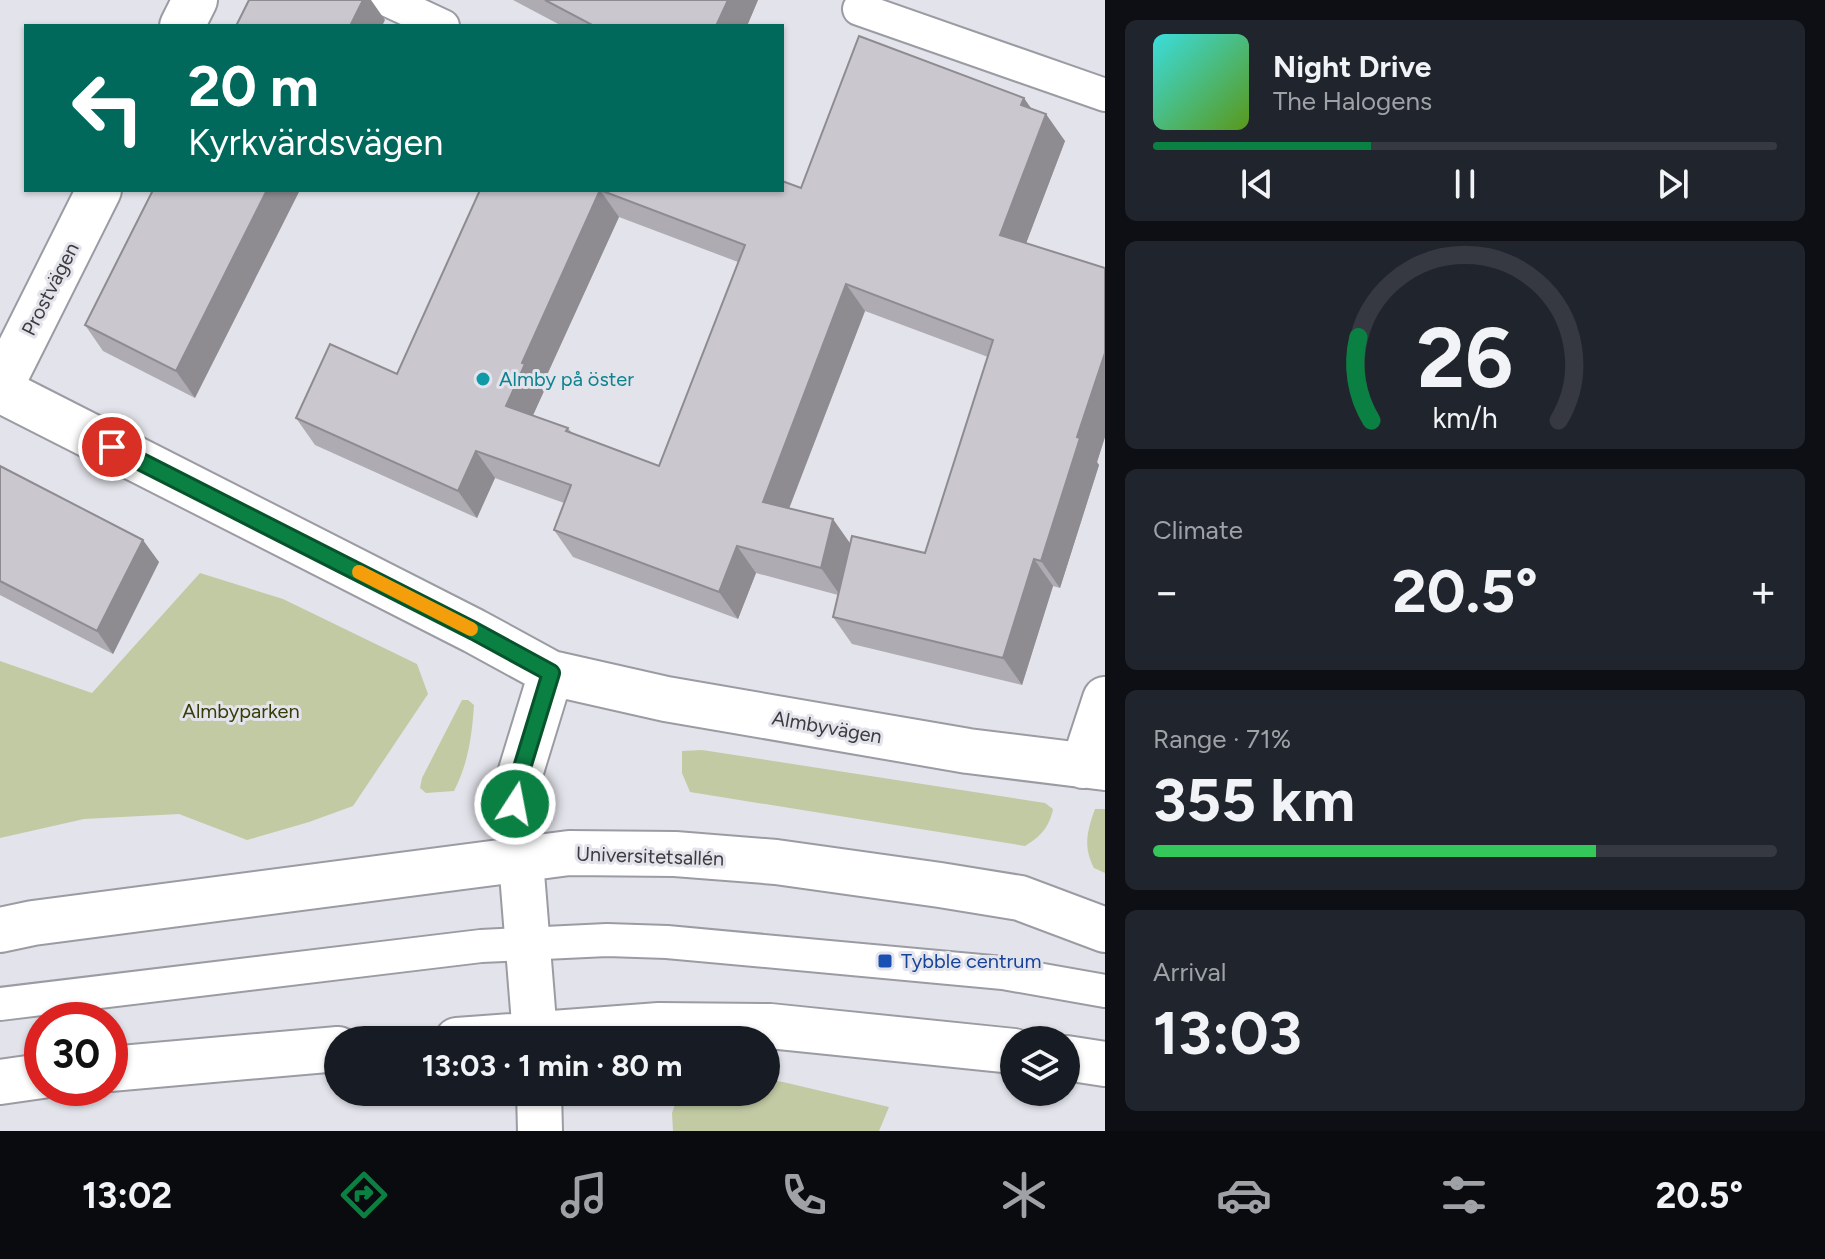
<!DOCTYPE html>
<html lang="en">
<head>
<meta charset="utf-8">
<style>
	:root { --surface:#171b24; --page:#20242c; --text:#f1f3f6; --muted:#9ea1a6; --line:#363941; --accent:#0b8043 }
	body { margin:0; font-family:Figtree,sans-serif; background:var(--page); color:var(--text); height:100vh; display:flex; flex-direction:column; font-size:30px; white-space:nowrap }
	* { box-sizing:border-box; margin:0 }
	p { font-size:26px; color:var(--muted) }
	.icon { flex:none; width:44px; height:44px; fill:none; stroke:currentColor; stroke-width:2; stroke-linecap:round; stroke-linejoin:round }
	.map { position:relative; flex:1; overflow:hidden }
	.drawer { display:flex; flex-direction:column; gap:20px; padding:20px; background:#0d0f14; width:720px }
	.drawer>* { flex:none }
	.banner { position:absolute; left:24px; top:24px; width:760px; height:168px; border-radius:0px; box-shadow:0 2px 6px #0004; background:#00695c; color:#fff; overflow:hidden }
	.controls { position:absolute; left:1000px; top:1026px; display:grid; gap:16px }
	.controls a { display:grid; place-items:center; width:80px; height:80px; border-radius:50%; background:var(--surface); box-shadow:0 2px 6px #0004; font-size:40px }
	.speed { position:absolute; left:24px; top:1002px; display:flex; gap:16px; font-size:40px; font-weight:700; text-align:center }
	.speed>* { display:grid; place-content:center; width:104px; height:104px; border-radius:50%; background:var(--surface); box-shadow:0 2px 6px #0004; line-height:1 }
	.speed .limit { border:12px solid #d22; background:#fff; color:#111 }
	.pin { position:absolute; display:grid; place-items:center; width:68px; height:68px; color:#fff; margin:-34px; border:4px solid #fff; border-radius:50%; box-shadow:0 2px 8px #0007 }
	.me { position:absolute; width:88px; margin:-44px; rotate:11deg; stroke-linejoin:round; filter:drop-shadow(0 0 6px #0008) }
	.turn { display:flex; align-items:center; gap:28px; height:168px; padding:0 32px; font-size:36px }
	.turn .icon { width:104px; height:104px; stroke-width:2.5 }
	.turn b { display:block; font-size:56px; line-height:68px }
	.big { font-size:60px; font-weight:700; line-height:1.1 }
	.drawer .tile { flex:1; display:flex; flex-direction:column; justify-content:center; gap:12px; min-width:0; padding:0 28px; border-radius:12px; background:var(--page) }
	.drawer .dial { align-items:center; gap:0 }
	.dial svg { height:208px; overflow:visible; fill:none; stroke:var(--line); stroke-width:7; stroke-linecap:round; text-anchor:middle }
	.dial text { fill:var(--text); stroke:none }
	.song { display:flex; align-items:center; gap:24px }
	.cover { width:96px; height:96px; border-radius:12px; background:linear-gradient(135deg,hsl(180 70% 55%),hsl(90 70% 35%)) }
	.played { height:8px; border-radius:4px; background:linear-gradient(90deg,var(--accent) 35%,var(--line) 35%) }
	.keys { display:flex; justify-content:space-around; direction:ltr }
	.heat { display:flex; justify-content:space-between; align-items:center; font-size:44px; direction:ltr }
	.charge { height:12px; border-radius:6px; background:linear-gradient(90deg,#34c759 71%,var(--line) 0) }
	.trip { position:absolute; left:324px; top:1026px; width:456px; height:80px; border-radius:40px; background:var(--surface); box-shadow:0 2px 6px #0004; font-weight:700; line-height:80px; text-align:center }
	.tabs { display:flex; height:128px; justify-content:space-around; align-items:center; background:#090b0e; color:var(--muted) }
	.tabs .icon { width:56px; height:56px }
	.tabs .on { color:var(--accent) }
	.tabs b { font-size:36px; color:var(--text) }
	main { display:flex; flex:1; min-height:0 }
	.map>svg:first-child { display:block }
	.green { fill:#c2caa4 }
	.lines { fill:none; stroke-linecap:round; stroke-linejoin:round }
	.lane-casing { stroke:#9b9ba3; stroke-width:36 }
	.street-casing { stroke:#9b9ba3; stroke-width:48 }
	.secondary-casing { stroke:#9b9ba3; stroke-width:48 }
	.lane { stroke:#fff; stroke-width:32 }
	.street { stroke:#fff; stroke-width:44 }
	.secondary { stroke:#fff; stroke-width:44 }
	.wall { fill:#afabb2; fill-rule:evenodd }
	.shaded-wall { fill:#8e8b91 }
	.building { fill:#cbc7cf; stroke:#8e8b91; stroke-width:2; fill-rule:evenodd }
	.route-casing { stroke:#07532c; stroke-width:20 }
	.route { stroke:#0b8043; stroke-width:14 }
	.slow { stroke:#f59e0b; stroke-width:14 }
	.culture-dot { fill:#0f9aa8; stroke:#e3e3eb; stroke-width:3 }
	.transit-dot { fill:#1a4fb4; stroke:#e3e3eb; stroke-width:3 }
	.labels { text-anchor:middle; stroke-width:6; stroke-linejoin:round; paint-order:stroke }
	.street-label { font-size:20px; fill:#3c3c40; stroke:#e3e3eb }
	.culture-label { font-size:20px; fill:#0d838f; stroke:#e3e3eb; text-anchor:start }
	.park-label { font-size:20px; fill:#363d06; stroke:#e3e3eb }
	.transit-label { font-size:20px; fill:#164399; stroke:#e3e3eb; text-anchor:start }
</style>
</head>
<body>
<main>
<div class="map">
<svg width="1105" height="1131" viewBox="0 0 1105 1131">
	<rect width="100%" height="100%" fill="#e3e3eb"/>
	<path class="green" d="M200 573 283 599 417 664 428 694 353 806 309 822 247 840 179 814 84 819 0 838V661L92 693Z
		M462 700H468L474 705C472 736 468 764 454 791L426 793 420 788 422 778Z
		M702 750 1045 803 1053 809C1049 828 1040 837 1025 846L690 792 682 773V751Z
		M1095 809H1105V873L1094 868C1083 847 1087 831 1095 809Z
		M766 1080 783 1082 889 1107 879 1131H673L672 1113 677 1099 699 1092H766Z"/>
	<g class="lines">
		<defs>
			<path id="lane" d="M387 0 443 26
				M859 9 1105 95
				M0 1004 481 946 607 940 667 942 1003 973 1105 991"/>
			<path id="street" d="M182 26 195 0
				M0 388 99 190
				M0 390 474 631 551 673 666 699 968 751 1105 768
				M1083 766 1105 699
				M521 861 514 794 551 673
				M539 1092 540 1131"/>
			<path id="secondary" d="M521 861 535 1035
				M0 930 33 923 569 853 675 854 776 862 940 885 1020 898 1105 930
				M457 1040 659 1025 770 1026 1014 1051
				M1066 1058 1105 1064
				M110 1069 338 1049
				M0 1082 42 1076"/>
		</defs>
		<use href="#lane" class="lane-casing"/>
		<use href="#street" class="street-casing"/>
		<use href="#secondary" class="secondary-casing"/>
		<use href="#lane" class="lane"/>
		<use href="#street" class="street"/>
		<use href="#secondary" class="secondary"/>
	</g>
	<path class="wall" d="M513 0H758L747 26H562Z
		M1032 109 1065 141 1026 243 1105 268V437L1097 462 1099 465 1060 588 1053 586 1022 685 852 644 833 617 838 595 756 573 738 619 573 557 554 530 564 503 495 478 477 518 315 445 296 418 397 374 480 190 801 188ZM619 217 738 262 659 466 572 433 568 428 533 415 544 391 541 388ZM865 311 988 357 925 553 850 544 789 509Z
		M153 190 195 398 103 351 85 325Z
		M0 466 159 562 113 654 0 595Z"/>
	<path class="shaded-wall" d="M363 0H371L385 20 382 26H350Z
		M728 0H758L747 26H716Z
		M1024 98 1042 124 1046 114 1065 141 1019 262 1000 235 1021 105Z
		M267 190H300L195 398 176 371Z
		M600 190 619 217 541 388 544 391 525 433 506 406 522 363Z
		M846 284 865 311 781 529 763 502Z
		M1105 353V437L1097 462 1099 465 1060 588 1041 561 1077 437Z
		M476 451 495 478 477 518 458 491Z
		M833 519 852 546 840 595 821 568Z
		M143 540 159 562 113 654 97 631Z
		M737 546 756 573 738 619 719 592Z
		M1034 559 1053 586 1022 685 1003 658Z"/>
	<path class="building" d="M249 0H363L350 26H236Z
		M545 0H728L716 26H594Z
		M859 36 1024 98 1021 105 1046 114 1000 235 1105 268V353L1077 437 1080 438 1041 561 1034 559 1003 658 833 617 852 536 925 553 993 340 846 284 763 502 833 519 821 568 737 546 719 592 554 530 571 485 476 451 458 491 296 418 330 344 397 374 480 190H782V181L801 188ZM600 190 745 245 659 466 566 431 568 428 506 406 525 364 522 363Z
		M153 190H267L176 371 85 325Z
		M0 466 143 540 97 631 0 581Z"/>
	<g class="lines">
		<defs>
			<path id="route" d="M112 447 474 631 551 673 514 794 515 804"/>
		</defs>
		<use href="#route" class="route-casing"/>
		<use href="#route" class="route"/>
		<path class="slow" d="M359 572 471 629"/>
	</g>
	<circle class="culture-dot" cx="483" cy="379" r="8"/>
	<rect class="transit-dot" x="877" y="953" width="16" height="16" rx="4"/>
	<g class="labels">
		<g class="street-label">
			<text transform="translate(50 289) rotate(-63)" y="7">Prostvägen</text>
			<text transform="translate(827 727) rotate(10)" y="7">Almbyvägen</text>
			<text transform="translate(650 856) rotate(2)" y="7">Universitetsallén</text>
		</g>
		<g class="culture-label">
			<text x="499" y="386">Almby på öster</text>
		</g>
		<g class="park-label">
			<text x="241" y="718">Almbyparken</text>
		</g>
		<g class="transit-label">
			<text x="901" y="968">Tybble centrum</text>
		</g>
	</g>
</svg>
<div class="controls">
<a><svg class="icon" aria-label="layers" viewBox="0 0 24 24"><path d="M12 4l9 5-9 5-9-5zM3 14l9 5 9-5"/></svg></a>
</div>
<div class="speed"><div class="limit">30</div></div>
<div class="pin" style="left:112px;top:447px;background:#d93025"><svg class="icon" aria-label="arrive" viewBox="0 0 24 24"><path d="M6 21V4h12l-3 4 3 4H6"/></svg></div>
<svg class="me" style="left:515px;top:804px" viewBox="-20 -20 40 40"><circle r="17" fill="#0b8043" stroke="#fff" stroke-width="3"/><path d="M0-11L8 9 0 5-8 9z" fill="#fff"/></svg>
<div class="trip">13:03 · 1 min · 80 m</div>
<div class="banner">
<div class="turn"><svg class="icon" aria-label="left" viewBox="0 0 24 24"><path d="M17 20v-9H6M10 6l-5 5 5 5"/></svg><div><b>20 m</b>Kyrkvärdsvägen</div></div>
</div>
</div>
<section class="drawer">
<div class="tile">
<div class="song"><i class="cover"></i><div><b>Night Drive</b><p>The Halogens</p></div></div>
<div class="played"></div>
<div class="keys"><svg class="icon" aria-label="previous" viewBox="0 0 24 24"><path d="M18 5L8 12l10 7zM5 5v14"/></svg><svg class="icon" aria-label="pause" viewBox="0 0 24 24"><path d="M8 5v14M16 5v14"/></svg><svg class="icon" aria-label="next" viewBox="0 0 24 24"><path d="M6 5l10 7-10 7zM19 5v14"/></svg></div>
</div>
<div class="tile dial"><svg viewBox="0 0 100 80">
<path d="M14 69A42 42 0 1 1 86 69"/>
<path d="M14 69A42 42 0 0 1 9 37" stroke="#0b8043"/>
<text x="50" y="56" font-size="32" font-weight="700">26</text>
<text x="50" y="72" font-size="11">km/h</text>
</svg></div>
<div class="tile"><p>Climate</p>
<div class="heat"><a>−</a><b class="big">20.5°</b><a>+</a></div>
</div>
<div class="tile"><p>Range · 71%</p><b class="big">355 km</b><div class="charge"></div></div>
<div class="tile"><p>Arrival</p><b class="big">13:03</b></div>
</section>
</main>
<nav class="tabs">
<b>13:02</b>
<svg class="icon on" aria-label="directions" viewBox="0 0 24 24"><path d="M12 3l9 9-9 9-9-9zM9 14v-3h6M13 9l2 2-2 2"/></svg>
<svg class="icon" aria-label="music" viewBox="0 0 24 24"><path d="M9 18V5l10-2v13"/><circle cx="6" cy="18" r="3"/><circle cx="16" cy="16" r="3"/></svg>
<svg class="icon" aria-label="phone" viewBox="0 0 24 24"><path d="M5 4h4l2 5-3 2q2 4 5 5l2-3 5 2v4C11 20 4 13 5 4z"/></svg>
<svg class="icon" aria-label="climate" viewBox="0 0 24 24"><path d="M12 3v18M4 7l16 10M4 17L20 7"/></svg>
<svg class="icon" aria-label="car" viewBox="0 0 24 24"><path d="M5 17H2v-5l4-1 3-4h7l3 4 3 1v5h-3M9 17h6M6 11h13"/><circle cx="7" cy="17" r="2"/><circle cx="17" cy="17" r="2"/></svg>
<svg class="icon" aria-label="filters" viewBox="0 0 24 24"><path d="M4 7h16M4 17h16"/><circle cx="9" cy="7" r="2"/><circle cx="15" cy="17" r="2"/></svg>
<b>20.5°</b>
</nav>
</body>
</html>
